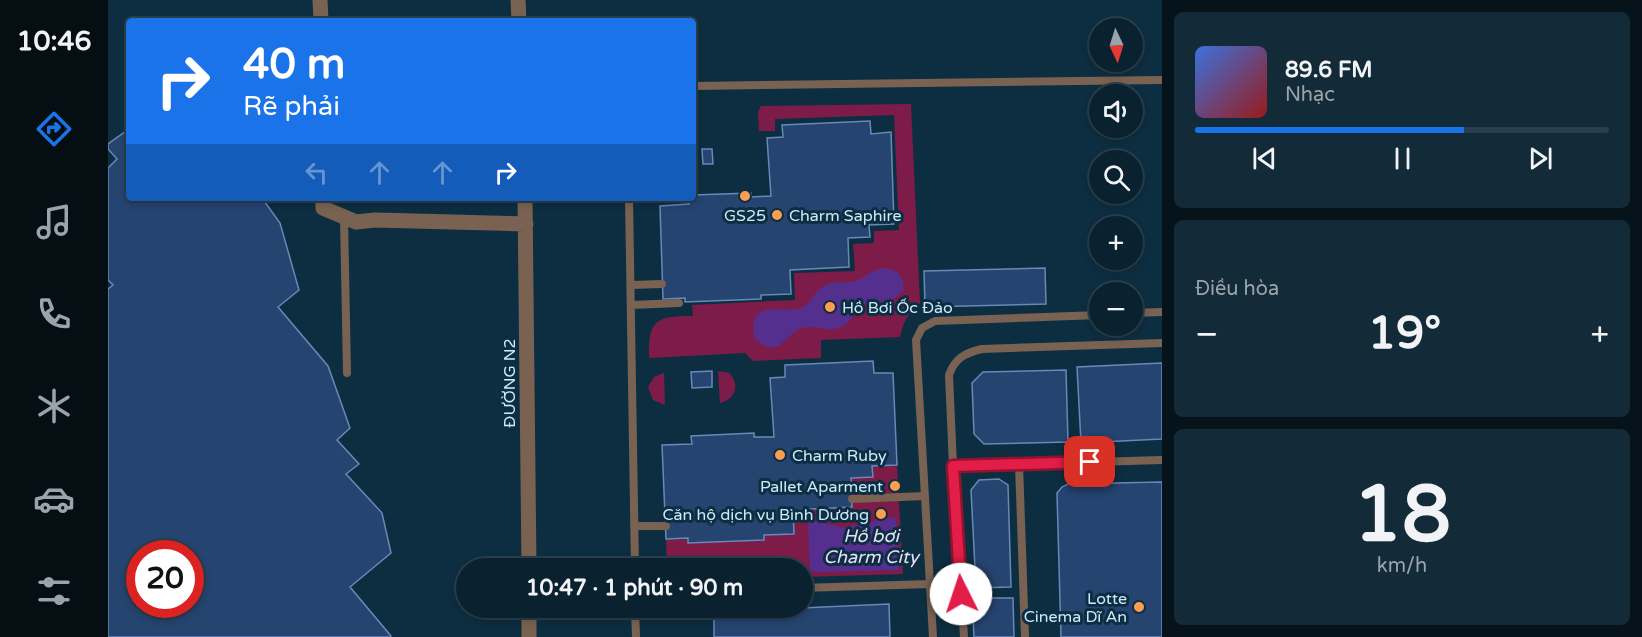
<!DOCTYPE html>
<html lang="vi">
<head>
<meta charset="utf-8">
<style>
	:root { --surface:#0a2230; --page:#132a38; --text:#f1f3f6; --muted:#99a4ab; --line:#2a3f4c; --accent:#1a73e8 }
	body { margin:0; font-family:"Varela Round",sans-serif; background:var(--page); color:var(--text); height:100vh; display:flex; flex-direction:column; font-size:22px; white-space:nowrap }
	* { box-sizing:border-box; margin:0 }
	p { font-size:20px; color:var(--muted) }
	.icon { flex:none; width:33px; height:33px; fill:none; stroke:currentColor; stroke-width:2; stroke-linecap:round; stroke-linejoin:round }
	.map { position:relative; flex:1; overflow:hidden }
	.panel { display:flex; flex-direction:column; gap:12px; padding:12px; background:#06131a; width:480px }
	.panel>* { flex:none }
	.banner { position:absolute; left:18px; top:18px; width:570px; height:183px; border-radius:6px; box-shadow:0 3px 9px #0003,0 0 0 2px var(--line); background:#1a73e8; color:#fff; overflow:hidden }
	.needle { width:39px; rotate:176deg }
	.fabs { position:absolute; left:981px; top:18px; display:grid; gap:12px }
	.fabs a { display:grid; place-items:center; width:54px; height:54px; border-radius:50%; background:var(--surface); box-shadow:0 3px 9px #0003,0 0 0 2px var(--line); font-size:30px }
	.speed { position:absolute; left:18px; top:540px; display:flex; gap:12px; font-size:30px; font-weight:700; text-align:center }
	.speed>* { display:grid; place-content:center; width:78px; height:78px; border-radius:50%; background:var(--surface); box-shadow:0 3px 9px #0003,0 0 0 2px var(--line); line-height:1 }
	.speed .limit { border:9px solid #d22; background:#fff; color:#111 }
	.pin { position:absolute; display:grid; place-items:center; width:51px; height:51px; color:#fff; margin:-26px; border-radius:12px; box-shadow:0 3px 9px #0006 }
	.me { position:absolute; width:66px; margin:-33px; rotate:356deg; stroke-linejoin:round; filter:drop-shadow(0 0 4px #0008) }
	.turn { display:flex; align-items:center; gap:21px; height:126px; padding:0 18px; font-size:27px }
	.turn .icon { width:78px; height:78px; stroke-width:2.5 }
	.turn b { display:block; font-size:42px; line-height:51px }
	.lanes { display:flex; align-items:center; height:57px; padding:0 18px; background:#0003; justify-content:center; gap:30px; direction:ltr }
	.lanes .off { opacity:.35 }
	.big { font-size:45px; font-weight:800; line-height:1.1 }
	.panel .card { flex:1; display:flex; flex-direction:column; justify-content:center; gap:9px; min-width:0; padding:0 21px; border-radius:9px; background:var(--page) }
	.panel .dial { align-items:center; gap:0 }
	.dial b { font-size:78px; line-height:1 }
	.song { display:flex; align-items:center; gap:18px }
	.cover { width:72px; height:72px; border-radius:9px; background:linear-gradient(135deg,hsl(220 70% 55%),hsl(0 70% 35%)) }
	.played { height:6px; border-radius:3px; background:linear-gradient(90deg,var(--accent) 65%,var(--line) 65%) }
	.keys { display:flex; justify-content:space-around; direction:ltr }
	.heat { display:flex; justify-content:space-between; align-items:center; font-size:33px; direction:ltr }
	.trip { position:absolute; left:348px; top:558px; width:357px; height:60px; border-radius:30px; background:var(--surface); box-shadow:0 3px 9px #0003,0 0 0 2px var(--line); font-weight:800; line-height:60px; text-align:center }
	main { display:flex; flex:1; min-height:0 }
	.tabs { display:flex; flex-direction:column; width:108px; justify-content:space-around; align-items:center; background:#040e13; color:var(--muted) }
	.tabs .icon { width:42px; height:42px }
	.tabs .current { color:var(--accent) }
	.tabs b { font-size:27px; color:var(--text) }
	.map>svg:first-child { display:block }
	.green { fill:#7d1c49 }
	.water { fill:#552f8e }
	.building { fill:#254470; stroke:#6789ba; stroke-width:1.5; fill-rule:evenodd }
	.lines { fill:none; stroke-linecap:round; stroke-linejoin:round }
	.lane { stroke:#796252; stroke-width:8 }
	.street { stroke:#796252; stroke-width:15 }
	.route-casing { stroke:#92132f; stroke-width:15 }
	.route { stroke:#e11d48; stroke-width:10 }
	.poi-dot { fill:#fb9e51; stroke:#0d2e40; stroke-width:2 }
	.labels { text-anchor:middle; stroke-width:6; stroke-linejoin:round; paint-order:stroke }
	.poi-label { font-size:16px; fill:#cceaff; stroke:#0d2e40; text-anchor:start }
	.street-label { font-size:16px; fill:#cceaff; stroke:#0d2e40 }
	.water-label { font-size:18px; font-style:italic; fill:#e6dff9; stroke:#0d2e40 }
</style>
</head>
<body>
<main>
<nav class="tabs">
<b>10:46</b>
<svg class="icon current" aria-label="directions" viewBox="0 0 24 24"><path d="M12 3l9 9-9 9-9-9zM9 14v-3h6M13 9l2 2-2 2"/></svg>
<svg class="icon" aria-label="music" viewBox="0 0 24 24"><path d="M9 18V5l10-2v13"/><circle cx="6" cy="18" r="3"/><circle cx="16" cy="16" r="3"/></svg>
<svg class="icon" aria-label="phone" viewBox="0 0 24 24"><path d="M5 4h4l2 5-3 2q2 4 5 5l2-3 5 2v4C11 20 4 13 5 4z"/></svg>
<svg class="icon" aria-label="climate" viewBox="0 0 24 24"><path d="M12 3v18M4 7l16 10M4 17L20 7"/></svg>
<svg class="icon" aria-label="car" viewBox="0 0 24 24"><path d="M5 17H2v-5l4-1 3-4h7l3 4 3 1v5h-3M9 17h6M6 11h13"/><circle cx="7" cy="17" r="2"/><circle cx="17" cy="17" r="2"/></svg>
<svg class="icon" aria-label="filters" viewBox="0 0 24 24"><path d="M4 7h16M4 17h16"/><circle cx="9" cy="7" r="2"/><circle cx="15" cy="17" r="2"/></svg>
</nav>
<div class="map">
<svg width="1054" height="637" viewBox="0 0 1054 637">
	<rect width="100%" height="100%" fill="#0d2e40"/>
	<path class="green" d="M803 104 812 304C800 312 795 323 792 337L713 340V358L645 361 637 353 541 358C540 320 548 316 585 316L584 305 687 300 686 273 747 271 745 244 766 243V231L791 230 786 115 667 119V131H651L650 112 653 106Z
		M610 371 621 373C633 385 627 399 612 403Z
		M556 373 557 405 545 400 540 387 546 377Z
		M789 465 795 574 695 577 694 568H559L558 539 656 540V535L685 534V510L744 507 743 478 764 477V466Z"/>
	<path class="water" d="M776 268C790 270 795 275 796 289L784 301 754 304C746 311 744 321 735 326 721 334 708 324 694 328 677 333 670 363 646 337 640 295 677 316 695 307 704 302 706 292 715 287 726 279 739 285 751 280 760 275 765 270 776 268Z
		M788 517 791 570 702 572 700 525 703 520 736 528Z"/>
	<path class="building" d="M762 121 763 134 783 132 786 224 761 225 762 237 740 238 741 267 682 270 683 294 653 295V299L577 302V298L555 299 552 206 581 204V198H585V195L643 193V197L663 196 659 138 675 137 674 125Z
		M21 129V198H154L172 223 191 290 170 307 220 366 242 428 229 440 251 464 238 474 274 513 283 553 242 587 283 636 282 637H0V289L5 285 0 280V168L9 159 0 149V144ZM32 554H82V604H32Z
		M594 149H604L605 164H595Z
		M937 268 938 304 817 307 816 271Z
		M765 361 766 373H785L789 465 764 466 765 477 743 478 744 507 685 510 686 534 656 535V540L580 543V538L558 539 554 445 584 444 583 436 646 433V437H666L662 378 677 377V365Z
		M1054 363V439L973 443 969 367Z
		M958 370 960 442 876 444 866 434 864 383 875 372Z
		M604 371V387L584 388 583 372Z
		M891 479 900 485 903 587 868 588 863 490 871 480Z
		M1054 482V637H953L949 493 954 487 960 484Z
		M864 598H905L906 637H866Z
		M781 604 782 637H606V612Z"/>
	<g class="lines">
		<path class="lane" d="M585 86 1054 80
			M521 198 527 568
			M236 217 239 373
			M523 285 554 284
			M523 305 571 303
			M1024 313 1054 312
			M1054 343 874 349C857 353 847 358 841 375L845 466 1054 460
			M911 464 917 637
			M845 466 856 637
			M744 499 817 496
			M526 526H558
			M694 588 822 584
			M527 608 528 637
			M825 637 808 340 814 328 827 321 992 315"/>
		<path class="street" d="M212 0 213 21
			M410 0 411 21
			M215 198V208L248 222 267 220 418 224
			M417 198 421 568
			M421 608V637"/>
	</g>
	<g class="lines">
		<defs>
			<path id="route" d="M853 594 845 466 982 462"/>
		</defs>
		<use href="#route" class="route-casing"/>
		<use href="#route" class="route"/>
	</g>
	<g class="poi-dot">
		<circle cx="637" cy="196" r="6"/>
		<circle cx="669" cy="215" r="6"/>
		<circle cx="722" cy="307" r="6"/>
		<circle cx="672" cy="455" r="6"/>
		<circle cx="787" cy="486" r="6"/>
		<circle cx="773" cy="514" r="6"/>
		<circle cx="1031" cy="607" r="6"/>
	</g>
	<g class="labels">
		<g class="poi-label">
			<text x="637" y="221" text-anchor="middle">GS25</text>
			<text x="681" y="221">Charm Saphire</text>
			<text x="734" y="313">Hồ Bơi Ốc Đảo</text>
			<text x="684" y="461">Charm Ruby</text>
			<text x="775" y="492" text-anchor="end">Pallet Aparment</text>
			<text x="761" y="520" text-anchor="end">Căn hộ dịch vụ Bình Dương</text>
			<text x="1019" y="604" text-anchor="end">Lotte<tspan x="1019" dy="18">Cinema Dĩ An</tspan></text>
		</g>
		<g class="street-label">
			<text transform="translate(401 383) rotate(-90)" y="6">ĐƯỜNG N2</text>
		</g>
		<g class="water-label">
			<text x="763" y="542">Hồ bơi<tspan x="763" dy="21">Charm City</tspan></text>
		</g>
	</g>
</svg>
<div class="fabs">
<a><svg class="needle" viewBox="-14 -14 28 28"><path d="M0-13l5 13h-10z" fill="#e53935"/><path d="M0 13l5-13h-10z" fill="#99a4ab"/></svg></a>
<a><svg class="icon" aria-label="sound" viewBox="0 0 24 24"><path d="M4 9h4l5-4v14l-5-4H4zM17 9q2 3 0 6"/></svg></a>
<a><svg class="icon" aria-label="search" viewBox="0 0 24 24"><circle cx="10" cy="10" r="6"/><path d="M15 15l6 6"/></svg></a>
<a>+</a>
<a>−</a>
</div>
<div class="speed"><div class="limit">20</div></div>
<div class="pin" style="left:982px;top:462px;background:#d93025"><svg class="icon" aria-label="arrive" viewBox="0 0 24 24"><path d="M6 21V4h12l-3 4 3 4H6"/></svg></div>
<svg class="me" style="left:853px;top:594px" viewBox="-20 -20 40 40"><circle r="19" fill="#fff"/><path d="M0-13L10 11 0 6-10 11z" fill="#e11d48"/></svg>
<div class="trip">10:47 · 1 phút · 90 m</div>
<div class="banner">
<div class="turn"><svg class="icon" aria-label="right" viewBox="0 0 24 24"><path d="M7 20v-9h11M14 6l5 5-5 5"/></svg><div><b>40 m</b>Rẽ phải</div></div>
<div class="lanes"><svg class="icon off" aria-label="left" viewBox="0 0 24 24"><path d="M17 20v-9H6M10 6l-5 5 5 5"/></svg><svg class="icon off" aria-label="ahead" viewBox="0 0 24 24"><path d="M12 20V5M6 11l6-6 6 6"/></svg><svg class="icon off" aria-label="ahead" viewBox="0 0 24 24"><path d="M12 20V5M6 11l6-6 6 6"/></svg><svg class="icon" aria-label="right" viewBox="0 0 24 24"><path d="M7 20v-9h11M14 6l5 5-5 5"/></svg></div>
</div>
</div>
<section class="panel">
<div class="card">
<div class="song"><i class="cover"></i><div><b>89.6 FM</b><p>Nhạc</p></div></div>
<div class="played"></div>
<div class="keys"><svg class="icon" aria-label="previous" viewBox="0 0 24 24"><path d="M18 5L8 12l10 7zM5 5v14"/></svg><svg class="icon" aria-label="pause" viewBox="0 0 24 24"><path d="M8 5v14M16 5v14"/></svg><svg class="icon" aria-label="next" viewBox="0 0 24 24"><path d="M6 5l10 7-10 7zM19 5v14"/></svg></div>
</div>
<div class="card"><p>Điều hòa</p>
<div class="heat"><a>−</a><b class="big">19°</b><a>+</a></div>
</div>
<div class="card dial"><b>18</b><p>km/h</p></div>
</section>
</main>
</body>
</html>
